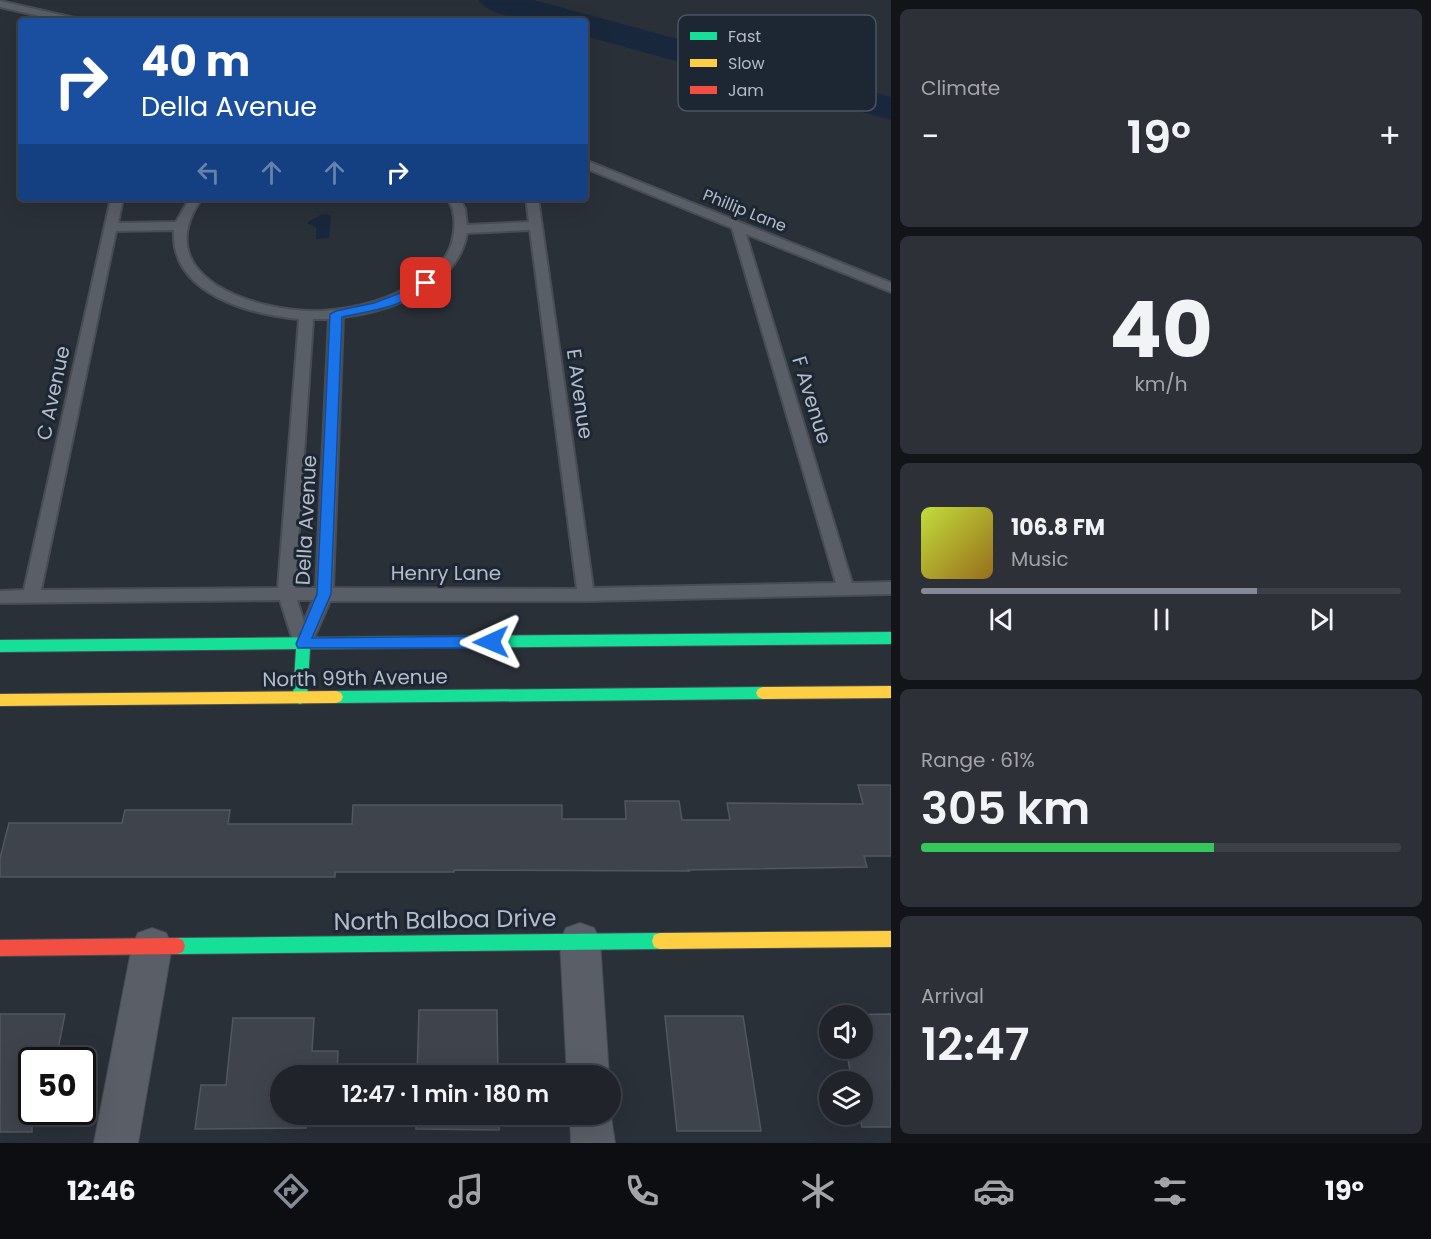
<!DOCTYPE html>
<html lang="en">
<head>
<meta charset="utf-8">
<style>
	:root { --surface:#20242a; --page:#2d3036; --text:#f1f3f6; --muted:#a2a4a8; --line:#3d4147; --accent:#848b96 }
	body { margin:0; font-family:Poppins,sans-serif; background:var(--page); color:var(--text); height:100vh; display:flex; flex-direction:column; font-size:22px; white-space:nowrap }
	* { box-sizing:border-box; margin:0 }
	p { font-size:20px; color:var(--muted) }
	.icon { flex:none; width:33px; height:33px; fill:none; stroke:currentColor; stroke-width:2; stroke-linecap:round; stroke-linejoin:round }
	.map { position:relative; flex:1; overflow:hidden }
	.sheet { display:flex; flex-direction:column; gap:9px; padding:9px; background:#121417; width:540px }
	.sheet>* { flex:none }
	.top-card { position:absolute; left:18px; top:18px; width:570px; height:183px; border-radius:6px; box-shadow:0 6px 24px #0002,0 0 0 2px var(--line); background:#1a4fa0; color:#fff; overflow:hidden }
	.buttons { position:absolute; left:819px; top:1005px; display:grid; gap:12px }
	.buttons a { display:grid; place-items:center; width:54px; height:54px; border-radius:50%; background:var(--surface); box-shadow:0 6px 24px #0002,0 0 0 2px var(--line); font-size:30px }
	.speed { position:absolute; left:18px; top:1047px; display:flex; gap:12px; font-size:30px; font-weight:700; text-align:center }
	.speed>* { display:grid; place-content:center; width:78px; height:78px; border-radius:50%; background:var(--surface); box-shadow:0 6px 24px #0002,0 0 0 2px var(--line); line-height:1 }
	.speed .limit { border:3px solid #111; border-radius:9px; background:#fff; color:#111 }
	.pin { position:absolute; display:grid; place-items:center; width:51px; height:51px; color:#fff; margin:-26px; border-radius:12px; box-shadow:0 3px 9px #0006 }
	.me { position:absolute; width:66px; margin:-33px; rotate:269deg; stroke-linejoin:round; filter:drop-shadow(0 0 4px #0008) }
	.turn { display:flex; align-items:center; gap:21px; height:126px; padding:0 24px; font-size:27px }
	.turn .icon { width:78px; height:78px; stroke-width:2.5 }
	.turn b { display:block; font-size:42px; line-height:51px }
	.lanes { display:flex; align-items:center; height:57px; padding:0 24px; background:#0003; justify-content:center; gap:30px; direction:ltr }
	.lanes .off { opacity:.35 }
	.big { font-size:45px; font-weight:600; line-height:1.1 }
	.sheet .card { flex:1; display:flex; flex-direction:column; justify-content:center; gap:9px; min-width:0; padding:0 21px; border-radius:9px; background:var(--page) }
	.sheet .dial { align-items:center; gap:0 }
	.dial b { font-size:78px; line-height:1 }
	.song { display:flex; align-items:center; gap:18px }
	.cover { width:72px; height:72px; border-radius:9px; background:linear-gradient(135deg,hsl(70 70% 55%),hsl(40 70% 35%)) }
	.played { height:6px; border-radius:3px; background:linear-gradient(90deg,var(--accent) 70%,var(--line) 70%) }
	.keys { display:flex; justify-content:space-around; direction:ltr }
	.heat { display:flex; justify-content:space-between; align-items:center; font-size:33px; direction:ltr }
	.charge { height:9px; border-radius:4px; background:linear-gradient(90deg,#34c759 61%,var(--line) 0) }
	.trip { position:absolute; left:270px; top:1065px; width:351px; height:60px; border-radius:30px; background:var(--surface); box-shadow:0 6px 24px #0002,0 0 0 2px var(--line); font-weight:600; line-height:60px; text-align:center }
	.tabs { display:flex; height:96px; justify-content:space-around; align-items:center; background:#0d0e11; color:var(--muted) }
	.tabs .icon { width:42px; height:42px }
	.tabs .selected { color:var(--accent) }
	.tabs b { font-size:27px; color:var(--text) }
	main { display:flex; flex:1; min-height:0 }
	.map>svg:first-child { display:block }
	.water { fill:#19273c }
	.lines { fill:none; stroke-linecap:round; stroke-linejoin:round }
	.river { fill:#19273c; fill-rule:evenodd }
	.building { fill:#3f444c; stroke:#52575f; stroke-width:1.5 }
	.lane-casing { stroke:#484c55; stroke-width:4 }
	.street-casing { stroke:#484c55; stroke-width:2 }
	.fast-casing { stroke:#484c55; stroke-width:2 }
	.slow-casing { stroke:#484c55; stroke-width:2 }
	.jam-casing { stroke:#484c55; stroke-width:2 }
	.lane { fill:#5a5e66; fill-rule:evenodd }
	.street { fill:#5a5e66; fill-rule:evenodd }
	.fast { fill:#16e098; fill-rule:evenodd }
	.slow { fill:#ffcf43; fill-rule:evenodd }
	.jam { fill:#f24e42; fill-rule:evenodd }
	.route { fill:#1a73e8; stroke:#114b97; stroke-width:1.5 }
	.labels { text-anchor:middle; stroke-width:6; stroke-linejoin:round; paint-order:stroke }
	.far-street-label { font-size:16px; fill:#b4bcc9; stroke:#1d2633 }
	.street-label { font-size:20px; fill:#b4bcc9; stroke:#1d2633 }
	.near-street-label { font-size:24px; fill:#b4bcc9; stroke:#1d2633 }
	.key { fill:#1d2633; stroke:#4a5360; stroke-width:1.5 }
	.key-label { font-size:16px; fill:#b4bcc9 }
</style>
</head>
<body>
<main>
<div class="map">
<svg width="891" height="1143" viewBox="0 0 891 1143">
	<rect width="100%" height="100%" fill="#2a3038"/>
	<path class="water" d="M320 215 327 214 331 217 329 238 316 239V227L308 224V222Z"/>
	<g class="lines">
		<path class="river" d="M478 0H534L891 97V120L585 36V21C559 21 494 23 478 0Z"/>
	</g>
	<path class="building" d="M858 785H891V856H864L867 867 688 870 689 871 454 870V872H335V877H0V858L9 823H122L125 810H230L228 824H352L353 805H562V819H626L625 801H679L682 820H730L727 803 863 804Z
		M419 1010H497L498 1076H417Z
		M0 1014H65L56 1060H32V1132H0Z
		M891 1014V1127H862L859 1114H862V1082H852L846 1048H862V1016L839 1015Z
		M665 1016H743L761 1131H677Z
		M233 1018H314L312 1051H338L337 1076H280V1114H306V1128L195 1129 201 1085H226Z
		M417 1114H499V1130L416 1129Z"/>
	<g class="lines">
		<defs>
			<path id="lane" d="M0 1 79 19 80 21H61L0 7Z
				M585 160 891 283V292L746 234 852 583 891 582V594L586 601H330L309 649 303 651 297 649 294 644 280 600 0 603V591L24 590 111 198H123L118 223 176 222 190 198H202C145 279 260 313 321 311 355 309 388 301 417 282 433 272 447 261 452 242 456 226 456 211 447 198H459L465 209 467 225 529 222 526 198H538L593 588 836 583 732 228 585 168ZM174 230C170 294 249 314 299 319L278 588 41 590 116 231ZM530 230 577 589 333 588 343 317C391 311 458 287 467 233ZM313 319H329L316 588H295ZM297 600H313L304 622Z"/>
			<path id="street" d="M580 923 594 928 600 941 609 1076H567L560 941 566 928Z
				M152 928 166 933 172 946 138 1143H94L132 946 138 933Z
				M610 1110 615 1143H571L570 1114H610Z"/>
			<path id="fast" d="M891 632V644L310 649 307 698 305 702 300 704 295 702 293 698 296 649 0 652V640Z
				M763 687 768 689 770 693 768 697 763 699 336 703 331 701 329 697 331 693 336 691Z
				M660 933 666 935 668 941 666 947 660 949 177 954 171 952 169 946 171 940 177 938Z"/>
			<path id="slow" d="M891 686V698L763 699 758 697 756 693 758 689 763 687Z
				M336 691 341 693 343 697 341 701 336 703 0 706V694Z
				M891 931V947L660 949 654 947 652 941 654 935 660 933Z"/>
			<path id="jam" d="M177 938 183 940 185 946 183 952 177 954 0 956V940Z"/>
		</defs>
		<use href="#lane" class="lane-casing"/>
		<use href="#street" class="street-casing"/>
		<use href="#fast" class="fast-casing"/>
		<use href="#slow" class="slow-casing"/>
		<use href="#jam" class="jam-casing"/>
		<use href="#lane" class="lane"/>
		<use href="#street" class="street"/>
		<use href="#fast" class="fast"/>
		<use href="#slow" class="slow"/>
		<use href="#jam" class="jam"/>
	</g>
	<path class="route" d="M426 280 431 283C410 306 371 311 342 317L331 594 312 638 491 636 496 638 498 642 496 646 491 648H298L296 644 317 594 330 314 336 311 374 303 408 290Z"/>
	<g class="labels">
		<g class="far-street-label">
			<text transform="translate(745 210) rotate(22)" y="6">Phillip Lane</text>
		</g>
		<g class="street-label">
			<text transform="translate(53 393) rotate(-78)" y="7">C Avenue</text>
			<text transform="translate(580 394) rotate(82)" y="7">E Avenue</text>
			<text transform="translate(812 400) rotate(73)" y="7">F Avenue</text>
			<text transform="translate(306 520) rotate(-87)" y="7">Della Avenue</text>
			<text x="446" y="580">Henry Lane</text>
			<text transform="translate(355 678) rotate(-1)" y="7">North 99th Avenue</text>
		</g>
		<g class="near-street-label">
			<text transform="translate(445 920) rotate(-1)" y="8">North Balboa Drive</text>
		</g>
	</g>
	<rect x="678" y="15" width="198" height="96" rx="9" class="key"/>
	<rect x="690" y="32" width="27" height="8" fill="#16e098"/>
	<rect x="690" y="59" width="27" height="8" fill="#ffcf43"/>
	<rect x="690" y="86" width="27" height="8" fill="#f24e42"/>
	<g class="key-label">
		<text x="728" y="42">Fast</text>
		<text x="728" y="69">Slow</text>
		<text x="728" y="96">Jam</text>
	</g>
</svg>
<div class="buttons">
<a><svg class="icon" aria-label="sound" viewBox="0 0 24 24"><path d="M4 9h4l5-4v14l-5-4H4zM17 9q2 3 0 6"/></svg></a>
<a><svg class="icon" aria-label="layers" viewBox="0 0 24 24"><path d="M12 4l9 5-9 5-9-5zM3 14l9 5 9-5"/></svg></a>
</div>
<div class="speed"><div class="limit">50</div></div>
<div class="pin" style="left:426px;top:283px;background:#d93025"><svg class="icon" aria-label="arrive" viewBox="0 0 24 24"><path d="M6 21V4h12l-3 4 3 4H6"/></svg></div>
<svg class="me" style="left:491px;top:642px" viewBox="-20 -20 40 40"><path d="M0-17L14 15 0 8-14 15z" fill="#1a73e8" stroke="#fff" stroke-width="4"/></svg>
<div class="trip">12:47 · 1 min · 180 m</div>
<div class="top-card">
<div class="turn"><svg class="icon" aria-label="right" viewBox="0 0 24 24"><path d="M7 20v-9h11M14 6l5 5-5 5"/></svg><div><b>40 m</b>Della Avenue</div></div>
<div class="lanes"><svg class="icon off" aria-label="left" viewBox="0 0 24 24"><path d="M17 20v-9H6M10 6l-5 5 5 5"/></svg><svg class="icon off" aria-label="ahead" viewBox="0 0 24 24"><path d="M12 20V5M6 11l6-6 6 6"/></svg><svg class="icon off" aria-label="ahead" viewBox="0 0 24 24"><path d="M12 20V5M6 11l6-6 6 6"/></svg><svg class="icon" aria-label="right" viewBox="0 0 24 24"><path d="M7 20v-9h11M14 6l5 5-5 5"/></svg></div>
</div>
</div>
<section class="sheet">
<div class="card"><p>Climate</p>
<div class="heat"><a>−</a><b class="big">19°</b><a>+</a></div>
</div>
<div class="card dial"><b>40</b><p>km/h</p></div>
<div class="card">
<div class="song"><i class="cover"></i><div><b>106.8 FM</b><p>Music</p></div></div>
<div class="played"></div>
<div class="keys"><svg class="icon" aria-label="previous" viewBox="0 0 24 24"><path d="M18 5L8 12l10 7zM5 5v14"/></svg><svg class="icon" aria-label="pause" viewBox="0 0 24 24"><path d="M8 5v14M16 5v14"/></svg><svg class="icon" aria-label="next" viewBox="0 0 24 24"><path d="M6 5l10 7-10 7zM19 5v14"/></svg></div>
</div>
<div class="card"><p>Range · 61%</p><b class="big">305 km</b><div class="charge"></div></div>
<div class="card"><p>Arrival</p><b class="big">12:47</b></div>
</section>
</main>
<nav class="tabs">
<b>12:46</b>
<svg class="icon selected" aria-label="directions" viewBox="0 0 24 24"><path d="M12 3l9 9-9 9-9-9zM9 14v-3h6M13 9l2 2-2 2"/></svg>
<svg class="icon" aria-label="music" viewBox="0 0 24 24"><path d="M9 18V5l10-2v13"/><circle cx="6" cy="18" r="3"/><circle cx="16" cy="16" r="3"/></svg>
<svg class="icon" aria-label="phone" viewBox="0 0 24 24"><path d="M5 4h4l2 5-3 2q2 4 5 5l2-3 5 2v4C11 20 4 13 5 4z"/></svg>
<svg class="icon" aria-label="climate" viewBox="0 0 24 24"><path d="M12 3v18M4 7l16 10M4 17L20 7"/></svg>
<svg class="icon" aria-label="car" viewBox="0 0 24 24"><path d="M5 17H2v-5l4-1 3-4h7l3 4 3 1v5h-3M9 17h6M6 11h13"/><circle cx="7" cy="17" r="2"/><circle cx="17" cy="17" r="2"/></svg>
<svg class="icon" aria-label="filters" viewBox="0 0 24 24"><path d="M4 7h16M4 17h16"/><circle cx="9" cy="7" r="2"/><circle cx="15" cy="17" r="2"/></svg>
<b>19°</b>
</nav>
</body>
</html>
